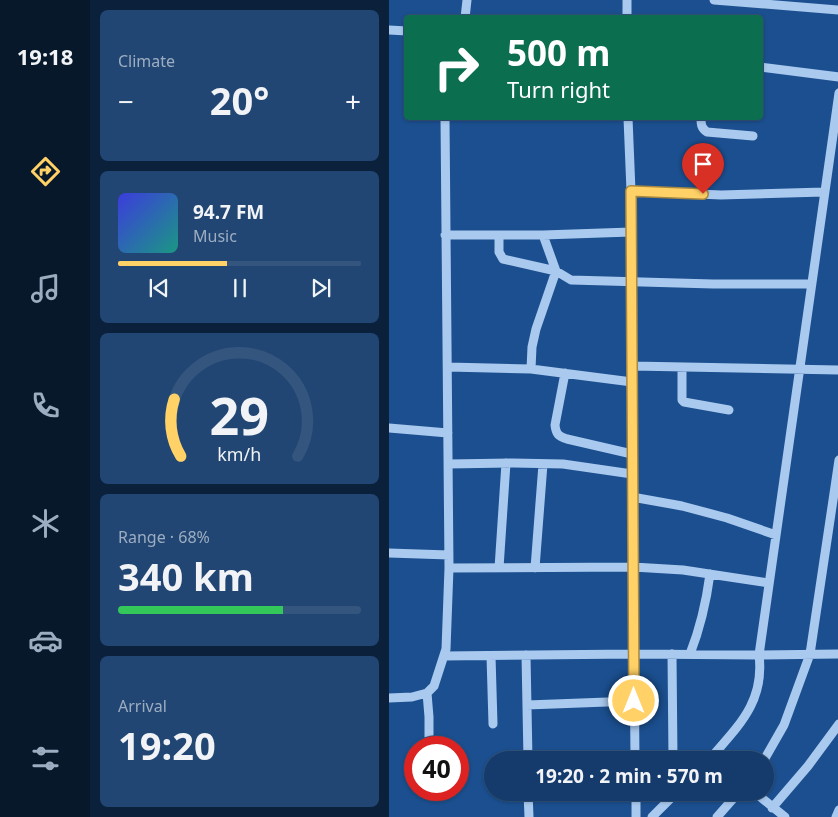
<!DOCTYPE html>
<html lang="en">
<head>
<meta charset="utf-8">
<style>
	:root { --surface:#143b6b; --page:#214673; --text:#f1f3f6; --muted:#9dadc1; --line:#33557e; --accent:#ffd166 }
	body { margin:0; font-family:"Noto Sans",sans-serif; background:var(--page); color:var(--text); height:100vh; display:flex; flex-direction:column; font-size:19px; white-space:nowrap }
	* { box-sizing:border-box; margin:0 }
	p { font-size:16px; color:var(--muted) }
	.icon { flex:none; width:28px; height:28px; fill:none; stroke:currentColor; stroke-width:2; stroke-linecap:round; stroke-linejoin:round }
	.map { position:relative; flex:1; overflow:hidden }
	.drawer { display:flex; flex-direction:column; gap:10px; padding:10px; background:#0b203b; width:299px }
	.drawer>* { flex:none }
	.top-card { position:absolute; left:15px; top:15px; width:359px; height:105px; border-radius:5px; box-shadow:0 1px 4px #0004,0 0 0 1px var(--line); background:#0b6e4f; color:#fff; overflow:hidden }
	.speed { position:absolute; left:15px; top:736px; display:flex; gap:10px; font-size:25px; font-weight:700; text-align:center }
	.speed>* { display:grid; place-content:center; width:65px; height:65px; border-radius:50%; background:var(--surface); box-shadow:0 1px 4px #0004,0 0 0 1px var(--line); line-height:1 }
	.speed .limit { border:8px solid #d22; background:#fff; color:#111 }
	.pin { position:absolute; display:grid; place-items:center; width:42px; height:42px; color:#fff; margin:-51px -21px; border-radius:50% 50% 50% 0; rotate:-45deg; box-shadow:0 0 5px #0007 }
	.pin .icon { rotate:45deg }
	.me { position:absolute; width:55px; margin:-28px; rotate:0deg; stroke-linejoin:round; filter:drop-shadow(0 0 4px #0008) }
	.turn { display:flex; align-items:center; gap:18px; height:105px; padding:0 20px; font-size:22px }
	.turn .icon { width:65px; height:65px; stroke-width:2.5 }
	.turn b { display:block; font-size:35px; line-height:42px }
	.big { font-size:38px; font-weight:700; line-height:1.1 }
	.drawer .tile { flex:1; display:flex; flex-direction:column; justify-content:center; gap:8px; min-width:0; padding:0 18px; border-radius:8px; background:var(--page) }
	.drawer .dial { align-items:center; gap:0 }
	.dial svg { height:130px; overflow:visible; fill:none; stroke:var(--line); stroke-width:7; stroke-linecap:round; text-anchor:middle }
	.dial text { fill:var(--text); stroke:none }
	.song { display:flex; align-items:center; gap:15px }
	.cover { width:60px; height:60px; border-radius:8px; background:linear-gradient(135deg,hsl(240 70% 55%),hsl(170 70% 35%)) }
	.played { height:5px; border-radius:2px; background:linear-gradient(90deg,var(--accent) 45%,var(--line) 45%) }
	.keys { display:flex; justify-content:space-around; direction:ltr }
	.heat { display:flex; justify-content:space-between; align-items:center; font-size:28px; direction:ltr }
	.charge { height:8px; border-radius:4px; background:linear-gradient(90deg,#34c759 68%,var(--line) 0) }
	.trip { position:absolute; left:95px; top:751px; width:290px; height:50px; border-radius:25px; background:var(--surface); box-shadow:0 1px 4px #0004,0 0 0 1px var(--line); font-weight:700; line-height:50px; text-align:center }
	main { display:flex; flex:1; min-height:0 }
	.tabs { display:flex; flex-direction:column; width:90px; justify-content:space-around; align-items:center; background:#08182b; color:var(--muted) }
	.tabs .icon { width:35px; height:35px }
	.tabs .on { color:var(--accent) }
	.tabs b { font-size:22px; color:var(--text) }
	.map>svg:first-child { display:block }
	.lines { fill:none; stroke-linecap:round; stroke-linejoin:round }
	.minor { stroke:#a9c9ee; stroke-width:9 }
	.route-casing { stroke:#a68842; stroke-width:12 }
	.route { stroke:#ffd166; stroke-width:9 }
</style>
</head>
<body>
<main>
<nav class="tabs">
<b>19:18</b>
<svg class="icon on" aria-label="directions" viewBox="0 0 24 24"><path d="M12 3l9 9-9 9-9-9zM9 14v-3h6M13 9l2 2-2 2"/></svg>
<svg class="icon" aria-label="music" viewBox="0 0 24 24"><path d="M9 18V5l10-2v13"/><circle cx="6" cy="18" r="3"/><circle cx="16" cy="16" r="3"/></svg>
<svg class="icon" aria-label="phone" viewBox="0 0 24 24"><path d="M5 4h4l2 5-3 2q2 4 5 5l2-3 5 2v4C11 20 4 13 5 4z"/></svg>
<svg class="icon" aria-label="climate" viewBox="0 0 24 24"><path d="M12 3v18M4 7l16 10M4 17L20 7"/></svg>
<svg class="icon" aria-label="car" viewBox="0 0 24 24"><path d="M5 17H2v-5l4-1 3-4h7l3 4 3 1v5h-3M9 17h6M6 11h13"/><circle cx="7" cy="17" r="2"/><circle cx="17" cy="17" r="2"/></svg>
<svg class="icon" aria-label="filters" viewBox="0 0 24 24"><path d="M4 7h16M4 17h16"/><circle cx="9" cy="7" r="2"/><circle cx="15" cy="17" r="2"/></svg>
</nav>
<section class="drawer">
<div class="tile"><p>Climate</p>
<div class="heat"><a>−</a><b class="big">20°</b><a>+</a></div>
</div>
<div class="tile">
<div class="song"><i class="cover"></i><div><b>94.7 FM</b><p>Music</p></div></div>
<div class="played"></div>
<div class="keys"><svg class="icon" aria-label="previous" viewBox="0 0 24 24"><path d="M18 5L8 12l10 7zM5 5v14"/></svg><svg class="icon" aria-label="pause" viewBox="0 0 24 24"><path d="M8 5v14M16 5v14"/></svg><svg class="icon" aria-label="next" viewBox="0 0 24 24"><path d="M6 5l10 7-10 7zM19 5v14"/></svg></div>
</div>
<div class="tile dial"><svg viewBox="0 0 100 80">
<path d="M14 69A42 42 0 1 1 86 69"/>
<path d="M14 69A42 42 0 0 1 10 34" stroke="#ffd166"/>
<text x="50" y="56" font-size="32" font-weight="700">29</text>
<text x="50" y="72" font-size="11">km/h</text>
</svg></div>
<div class="tile"><p>Range · 68%</p><b class="big">340 km</b><div class="charge"></div></div>
<div class="tile"><p>Arrival</p><b class="big">19:20</b></div>
</section>
<div class="map">
<svg width="450" height="817" viewBox="0 0 450 817">
	<rect width="100%" height="100%" fill="#1b4f8f"/>
	<g class="lines">
		<path class="minor" d="M325 0 450 10
			M76 18 78 0
			M238 18V0
			M0 30 18 31
			M371 67 450 77
			M239 118 242 191V282L246 760
			M312 118C312 124 312 128 318 132L364 136
			M242 191 332 195 435 192
			M56 235H154L242 232
			M110 235V252L114 259 167 271 182 280 324 284H422
			M243 366 450 370
			M59 367 142 369 243 382
			M293 367V400L295 402 340 410
			M142 369 143 347 147 329 167 271 154 235
			M176 373 166 425C167 434 169 436 178 439L243 454
			M0 428 59 433
			M59 464 124 463 174 464 243 474
			M243 497 293 506 338 518 387 535
			M0 553 60 555
			M60 568 244 567 294 570 380 583
			M110 568 117 463
			M146 568 154 464
			M283 654 284 760
			M301 654C312 626 317 604 321 574
			M137 655 139 760
			M55 656 244 654 370 655 450 654
			M102 656 104 724
			M38 693 40 717V748
			M0 698 23 697 38 693 45 686 57 649 60 568 56 118
			M138 705 245 701
			M320 760C348 727 376 703 370 655L450 93
			M375 760 395 725 421 654 450 460
			M139 792 140 817
			M247 792V817
			M369 795 396 817
			M383 808 419 766 450 724
			M263 817 288 792
			M328 817 350 792
			M447 817 450 810"/>
	</g>
	<g class="lines">
		<defs>
			<path id="route" d="M245 701 242 191 314 194"/>
		</defs>
		<use href="#route" class="route-casing"/>
		<use href="#route" class="route"/>
	</g>
</svg>
<div class="speed"><div class="limit">40</div></div>
<div class="pin" style="left:314px;top:194px;background:#d93025"><svg class="icon" aria-label="arrive" viewBox="0 0 24 24"><path d="M6 21V4h12l-3 4 3 4H6"/></svg></div>
<svg class="me" style="left:245px;top:701px" viewBox="-20 -20 40 40"><circle r="17" fill="#ffd166" stroke="#fff" stroke-width="3"/><path d="M0-11L8 9 0 5-8 9z" fill="#fff"/></svg>
<div class="trip">19:20 · 2 min · 570 m</div>
<div class="top-card">
<div class="turn"><svg class="icon" aria-label="right" viewBox="0 0 24 24"><path d="M7 20v-9h11M14 6l5 5-5 5"/></svg><div><b>500 m</b>Turn right</div></div>
</div>
</div>
</main>
</body>
</html>
